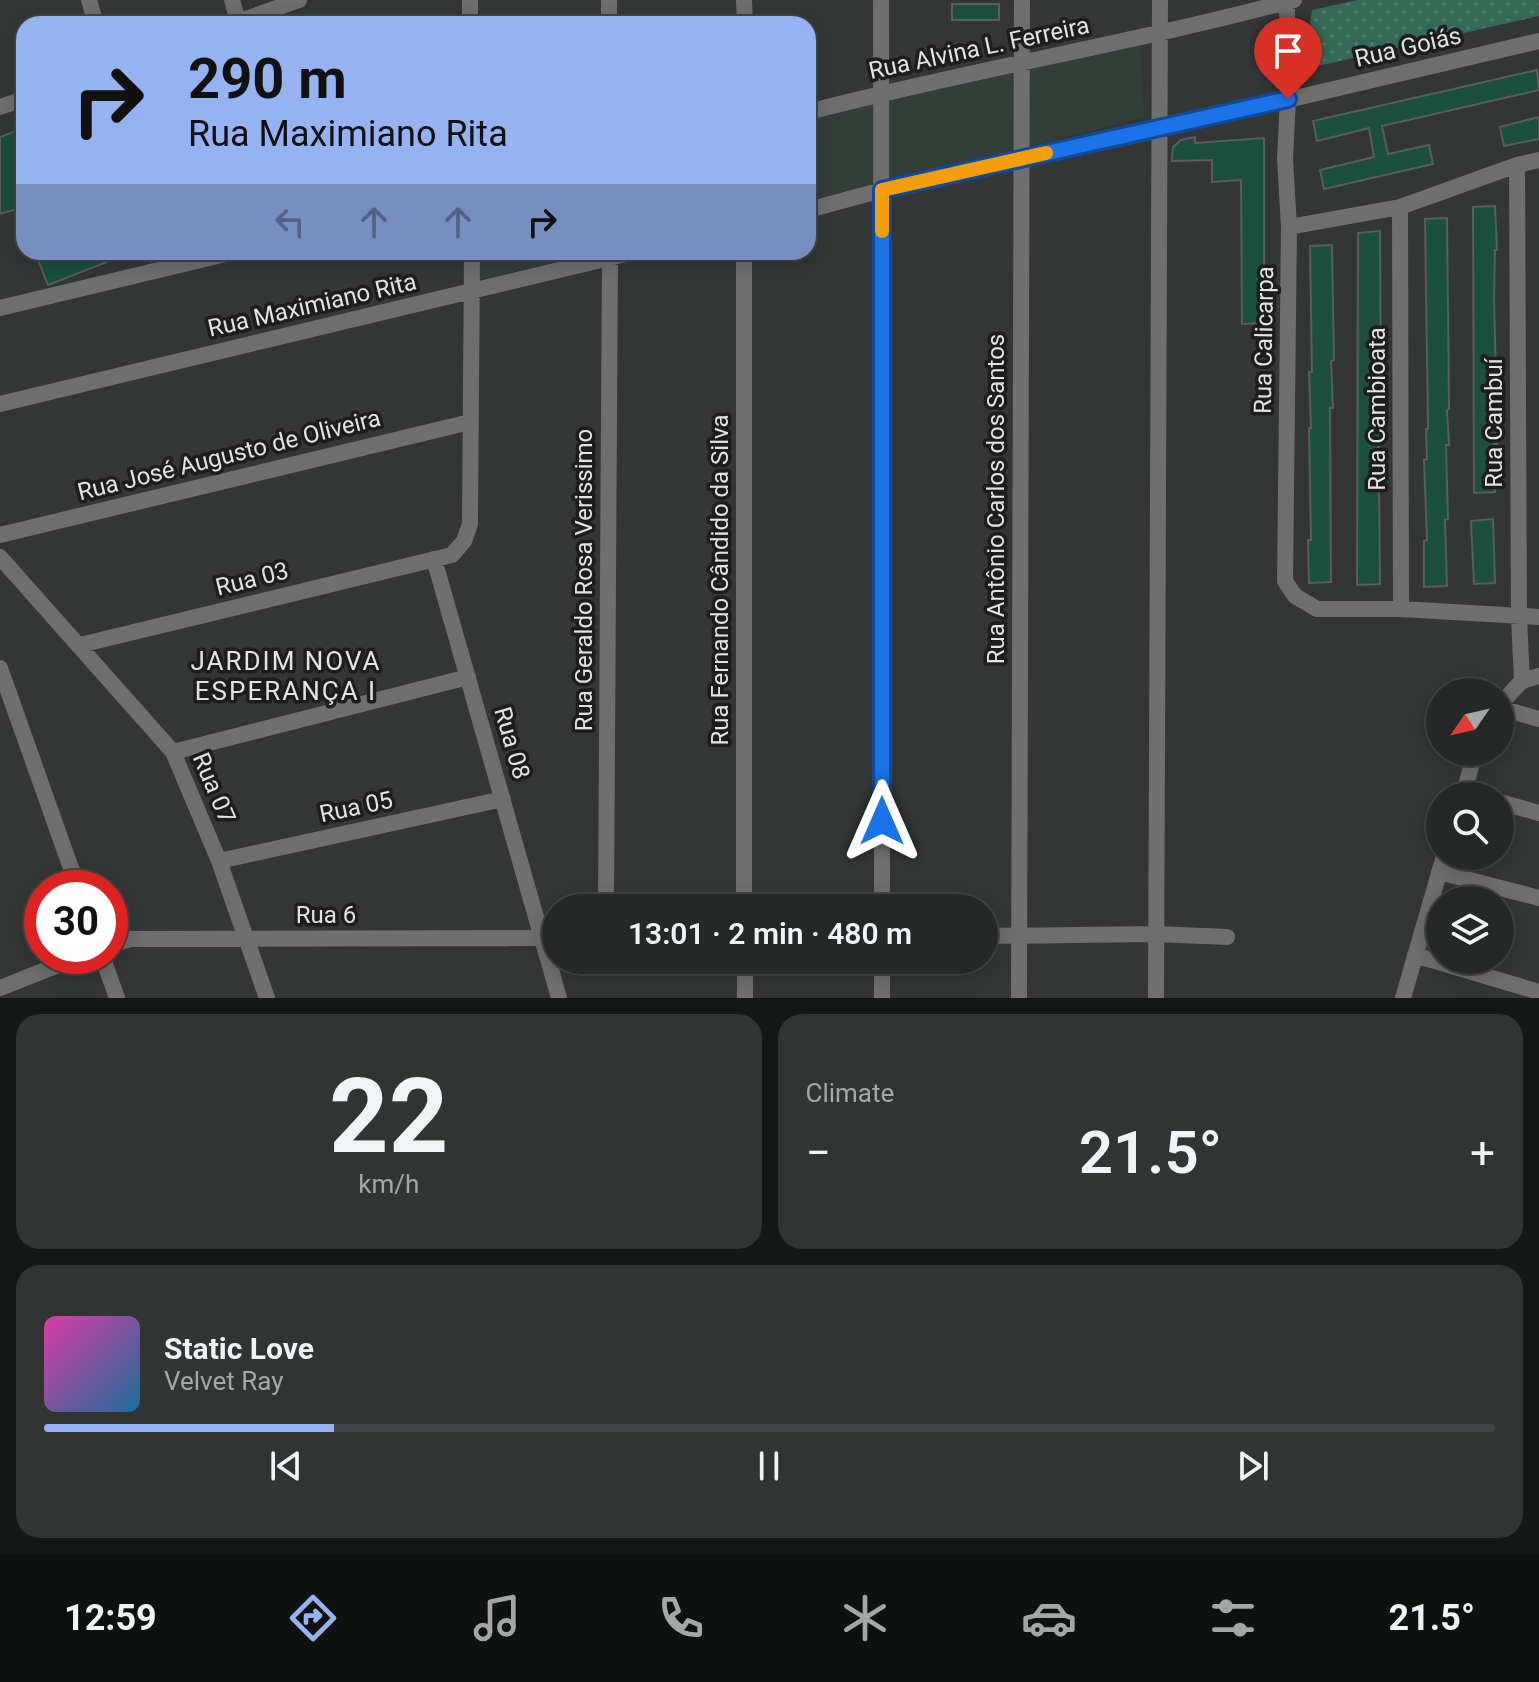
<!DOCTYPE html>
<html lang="en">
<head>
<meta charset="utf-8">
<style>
	:root { --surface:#262828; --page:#323434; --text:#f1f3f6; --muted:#a4a6a8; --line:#424445; --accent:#95b2f1 }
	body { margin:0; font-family:Roboto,sans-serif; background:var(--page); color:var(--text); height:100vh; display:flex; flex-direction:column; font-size:30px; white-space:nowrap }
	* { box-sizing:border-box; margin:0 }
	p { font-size:26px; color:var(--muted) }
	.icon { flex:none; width:44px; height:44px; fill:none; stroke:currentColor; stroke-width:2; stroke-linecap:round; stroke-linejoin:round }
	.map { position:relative; height:998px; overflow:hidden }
	.details { display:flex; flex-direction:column; gap:16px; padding:16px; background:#151616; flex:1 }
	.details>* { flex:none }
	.top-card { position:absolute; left:16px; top:16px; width:800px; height:244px; border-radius:24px; box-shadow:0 4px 20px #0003,0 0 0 2px var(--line); background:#95b2f1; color:#111; overflow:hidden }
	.needle { width:52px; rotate:236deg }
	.tools { position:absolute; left:1426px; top:678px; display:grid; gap:16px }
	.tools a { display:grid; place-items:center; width:88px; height:88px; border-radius:50%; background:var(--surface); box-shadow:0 4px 20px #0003,0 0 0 2px var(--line); font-size:40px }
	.speed { position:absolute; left:24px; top:870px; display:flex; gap:16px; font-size:40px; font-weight:700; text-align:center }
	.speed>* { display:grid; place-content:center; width:104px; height:104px; border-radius:50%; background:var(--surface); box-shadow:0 4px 20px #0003,0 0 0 2px var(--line); line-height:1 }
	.speed .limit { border:12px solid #d22; background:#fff; color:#111 }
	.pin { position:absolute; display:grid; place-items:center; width:68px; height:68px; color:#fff; margin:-82px -34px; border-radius:50% 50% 50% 0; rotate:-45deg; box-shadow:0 0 8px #0007 }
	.pin .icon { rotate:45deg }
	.me { position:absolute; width:88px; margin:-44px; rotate:0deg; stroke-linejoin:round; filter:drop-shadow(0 0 6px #0008) }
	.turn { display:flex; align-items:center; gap:28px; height:168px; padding:0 40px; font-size:36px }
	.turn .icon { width:104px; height:104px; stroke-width:2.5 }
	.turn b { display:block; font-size:56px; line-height:68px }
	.lanes { display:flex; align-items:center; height:76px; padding:0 40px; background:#0003; justify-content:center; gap:40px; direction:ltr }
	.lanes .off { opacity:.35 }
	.big { font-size:60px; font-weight:600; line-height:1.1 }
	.details .card { flex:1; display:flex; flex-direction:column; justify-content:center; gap:12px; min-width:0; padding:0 28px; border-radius:24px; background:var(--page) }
	.details .dial { align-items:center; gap:0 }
	.dial b { font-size:104px; line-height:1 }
	.song { display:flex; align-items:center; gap:24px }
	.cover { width:96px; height:96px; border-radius:12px; background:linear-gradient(135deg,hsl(320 70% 55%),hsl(200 70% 35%)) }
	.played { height:8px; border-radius:4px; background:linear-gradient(90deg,var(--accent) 20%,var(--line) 20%) }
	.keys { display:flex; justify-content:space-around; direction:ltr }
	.heat { display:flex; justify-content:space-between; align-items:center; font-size:44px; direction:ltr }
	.details .tiles { flex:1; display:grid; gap:16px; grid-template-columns:1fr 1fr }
	.card:last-child { grid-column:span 2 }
	.trip { position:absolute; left:542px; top:894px; width:456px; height:80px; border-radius:40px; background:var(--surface); box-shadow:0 4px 20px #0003,0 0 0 2px var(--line); font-weight:600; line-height:80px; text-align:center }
	.tabs { display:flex; height:128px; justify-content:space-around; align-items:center; background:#0f1010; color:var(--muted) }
	.tabs .icon { width:56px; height:56px }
	.tabs .on { color:var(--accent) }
	.tabs b { font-size:36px; color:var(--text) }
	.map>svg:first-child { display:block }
	.built { fill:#343e39 }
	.grass { fill:url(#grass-dots) }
	.building { fill:#1a503d; stroke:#5a5e5c; stroke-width:2 }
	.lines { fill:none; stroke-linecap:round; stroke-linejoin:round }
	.minor { stroke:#6e6f6e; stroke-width:16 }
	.route-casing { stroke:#114b97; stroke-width:20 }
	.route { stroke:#1a73e8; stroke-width:14 }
	.slow { stroke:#f59e0b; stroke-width:14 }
	.labels { text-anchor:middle; stroke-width:7; stroke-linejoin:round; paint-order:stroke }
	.street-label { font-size:24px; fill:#e1e4e3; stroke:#1c1d1c }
	.neighbourhood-label { font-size:26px; letter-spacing:2px; fill:#e1e4e3; stroke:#1c1d1c }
</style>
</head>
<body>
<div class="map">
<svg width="1539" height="998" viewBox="0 0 1539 998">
	<defs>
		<pattern id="grass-dots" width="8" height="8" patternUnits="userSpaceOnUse" patternTransform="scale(2)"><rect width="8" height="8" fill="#356955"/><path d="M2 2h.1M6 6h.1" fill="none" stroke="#527e6d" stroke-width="1.8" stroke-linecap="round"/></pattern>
	</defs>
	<rect width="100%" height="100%" fill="#333635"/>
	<path class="built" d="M1140 37 1144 118 808 200V115Z
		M477 252H595L478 280Z"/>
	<path class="grass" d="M1357 0H1539V16L1313 67 1305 64 1312 10Z"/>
	<path class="building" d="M952 4H999V20H952Z
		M1537 70 1539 90 1382 126 1388 154 1429 145 1433 164 1324 189 1320 170 1374 157 1369 128 1317 141 1313 121Z
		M1539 117V139L1504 146 1500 127Z
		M24 128V207L0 214V137Z
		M1195 137V143L1264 138V323L1242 324 1241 180 1212 182V160L1172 161 1173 147 1181 140Z
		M1495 206 1497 250H1495L1494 298 1497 416H1495L1497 444H1494L1495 492 1474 493 1473 207Z
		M1447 218 1449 409 1447 410 1449 445H1446L1448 519 1445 520 1447 586 1424 587V541L1427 540 1424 460 1427 459 1426 429H1428L1425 219Z
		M1380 231 1381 388H1378L1380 584 1357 585 1358 233Z
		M1332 245 1334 360 1331 361 1333 408H1330L1331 582 1309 583 1308 540H1311L1309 428H1311L1309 372H1312L1310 246Z
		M35 252H130V253L48 285Z
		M1493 519 1495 583 1474 584 1471 521Z"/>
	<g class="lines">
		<path class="minor" d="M89 0 96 24
			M232 0 238 22
			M470 0V24
			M609 0V24
			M744 0 745 24
			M881 0 882 908
			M1287 0 1288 99 1285 159 1289 227 1285 581 1295 596 1317 609H1401L1539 617
			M232 24 299 0
			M0 107 24 99
			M808 112C969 70 1133 43 1294 0
			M1517 165 1519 617 1522 681
			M1400 207 1401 609
			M808 210 882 190 1159 130 1539 41
			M1289 227 1400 207 1517 165 1539 160
			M744 252V908
			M0 308 234 252
			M0 404 634 252
			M0 535 470 422
			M0 557 173 752 219 861 267 998
			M434 559 559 998
			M80 645 452 555 464 541 470 524 472 252
			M0 668 78 888
			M1500 704 1522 681 1539 676
			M1500 708 1539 719
			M173 752 468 677
			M1463 796 1475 752
			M1500 802 1539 813
			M219 861 503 799
			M1439 872 1539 898
			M606 908 610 252
			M984 936 1156 934 1227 937
			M110 945 130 939 556 938
			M1415 955 1539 992
			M102 956 117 998
			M745 960V998
			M882 960V998
			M0 988 81 956
			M1019 998 1022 0
			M1156 998 1160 0
			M1403 998 1444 856"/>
	</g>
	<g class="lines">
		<defs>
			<path id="route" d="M882 821V190L1288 99"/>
		</defs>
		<use href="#route" class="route-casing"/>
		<use href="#route" class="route"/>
		<path class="slow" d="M882 231V190L1046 153"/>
	</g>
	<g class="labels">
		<g class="street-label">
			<text transform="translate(1408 47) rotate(-13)" y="8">Rua Goiás</text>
			<text transform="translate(979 48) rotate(-12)" y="8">Rua Alvina L. Ferreira</text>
			<text transform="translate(312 305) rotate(-13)" y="8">Rua Maximiano Rita</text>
			<text transform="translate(1264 340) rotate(-89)" y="8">Rua Calicarpa</text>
			<text transform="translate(1377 409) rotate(-90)" y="8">Rua Cambioata</text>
			<text transform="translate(1494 423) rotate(-90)" y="8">Rua Cambuí</text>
			<text transform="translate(229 455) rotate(-14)" y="8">Rua José Augusto de Oliveira</text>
			<text transform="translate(996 499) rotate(-90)" y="8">Rua Antônio Carlos dos Santos</text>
			<text transform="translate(252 579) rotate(-14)" y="8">Rua 03</text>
			<text transform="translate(584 580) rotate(-90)" y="8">Rua Geraldo Rosa Verissimo</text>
			<text transform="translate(720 580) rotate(-90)" y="8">Rua Fernando Cândido da Silva</text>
			<text transform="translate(512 743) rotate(74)" y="8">Rua 08</text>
			<text transform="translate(214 788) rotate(67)" y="8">Rua 07</text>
			<text transform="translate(356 807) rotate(-12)" y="8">Rua 05</text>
			<text x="326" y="923">Rua 6</text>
		</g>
		<g class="neighbourhood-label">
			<text x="286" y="670">JARDIM NOVA<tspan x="286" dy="30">ESPERANÇA I</tspan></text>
		</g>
	</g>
</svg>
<div class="tools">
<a><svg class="needle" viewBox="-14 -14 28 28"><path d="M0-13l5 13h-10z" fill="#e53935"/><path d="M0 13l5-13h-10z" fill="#a4a6a8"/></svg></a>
<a><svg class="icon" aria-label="search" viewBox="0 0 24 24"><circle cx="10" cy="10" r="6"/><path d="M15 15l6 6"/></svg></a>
<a><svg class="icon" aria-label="layers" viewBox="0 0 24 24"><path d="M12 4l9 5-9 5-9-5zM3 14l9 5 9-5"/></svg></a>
</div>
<div class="speed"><div class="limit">30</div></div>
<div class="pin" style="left:1288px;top:99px;background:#d93025"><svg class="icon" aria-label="arrive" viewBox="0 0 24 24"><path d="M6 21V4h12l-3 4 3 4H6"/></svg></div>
<svg class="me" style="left:882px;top:821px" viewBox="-20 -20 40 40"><path d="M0-17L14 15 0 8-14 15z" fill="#1a73e8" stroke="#fff" stroke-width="4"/></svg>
<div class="trip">13:01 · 2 min · 480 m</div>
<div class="top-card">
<div class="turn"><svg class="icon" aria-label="right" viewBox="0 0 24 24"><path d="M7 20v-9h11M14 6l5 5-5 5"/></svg><div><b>290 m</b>Rua Maximiano Rita</div></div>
<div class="lanes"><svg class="icon off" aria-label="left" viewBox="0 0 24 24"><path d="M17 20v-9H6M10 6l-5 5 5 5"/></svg><svg class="icon off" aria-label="ahead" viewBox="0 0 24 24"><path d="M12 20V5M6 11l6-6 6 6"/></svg><svg class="icon off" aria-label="ahead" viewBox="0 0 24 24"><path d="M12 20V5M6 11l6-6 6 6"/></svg><svg class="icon" aria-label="right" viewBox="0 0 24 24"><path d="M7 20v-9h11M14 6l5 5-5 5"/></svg></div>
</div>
</div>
<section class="details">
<div class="tiles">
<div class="card dial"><b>22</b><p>km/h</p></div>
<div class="card"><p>Climate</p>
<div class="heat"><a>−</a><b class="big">21.5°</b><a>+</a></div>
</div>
<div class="card">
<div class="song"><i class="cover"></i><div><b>Static Love</b><p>Velvet Ray</p></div></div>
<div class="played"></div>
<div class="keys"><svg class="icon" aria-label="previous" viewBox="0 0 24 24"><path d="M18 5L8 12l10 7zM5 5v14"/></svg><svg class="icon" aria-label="pause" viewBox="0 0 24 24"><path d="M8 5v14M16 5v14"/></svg><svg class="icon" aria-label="next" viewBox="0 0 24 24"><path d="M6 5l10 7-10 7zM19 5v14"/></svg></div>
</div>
</div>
</section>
<nav class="tabs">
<b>12:59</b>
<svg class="icon on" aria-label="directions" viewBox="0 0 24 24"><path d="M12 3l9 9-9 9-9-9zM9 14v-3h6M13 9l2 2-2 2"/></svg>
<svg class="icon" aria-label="music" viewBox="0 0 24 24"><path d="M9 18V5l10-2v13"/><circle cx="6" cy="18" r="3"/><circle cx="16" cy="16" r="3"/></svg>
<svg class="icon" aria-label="phone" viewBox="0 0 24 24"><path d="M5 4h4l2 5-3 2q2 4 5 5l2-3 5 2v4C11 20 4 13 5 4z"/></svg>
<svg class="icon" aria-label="climate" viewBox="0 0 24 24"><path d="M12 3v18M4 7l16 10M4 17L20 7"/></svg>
<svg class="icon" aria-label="car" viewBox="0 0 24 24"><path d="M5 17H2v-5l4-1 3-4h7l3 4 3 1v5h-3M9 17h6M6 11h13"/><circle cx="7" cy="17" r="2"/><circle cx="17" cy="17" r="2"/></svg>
<svg class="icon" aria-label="filters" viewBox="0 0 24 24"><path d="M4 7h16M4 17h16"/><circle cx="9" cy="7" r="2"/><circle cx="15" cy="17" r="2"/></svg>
<b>21.5°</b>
</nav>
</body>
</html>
